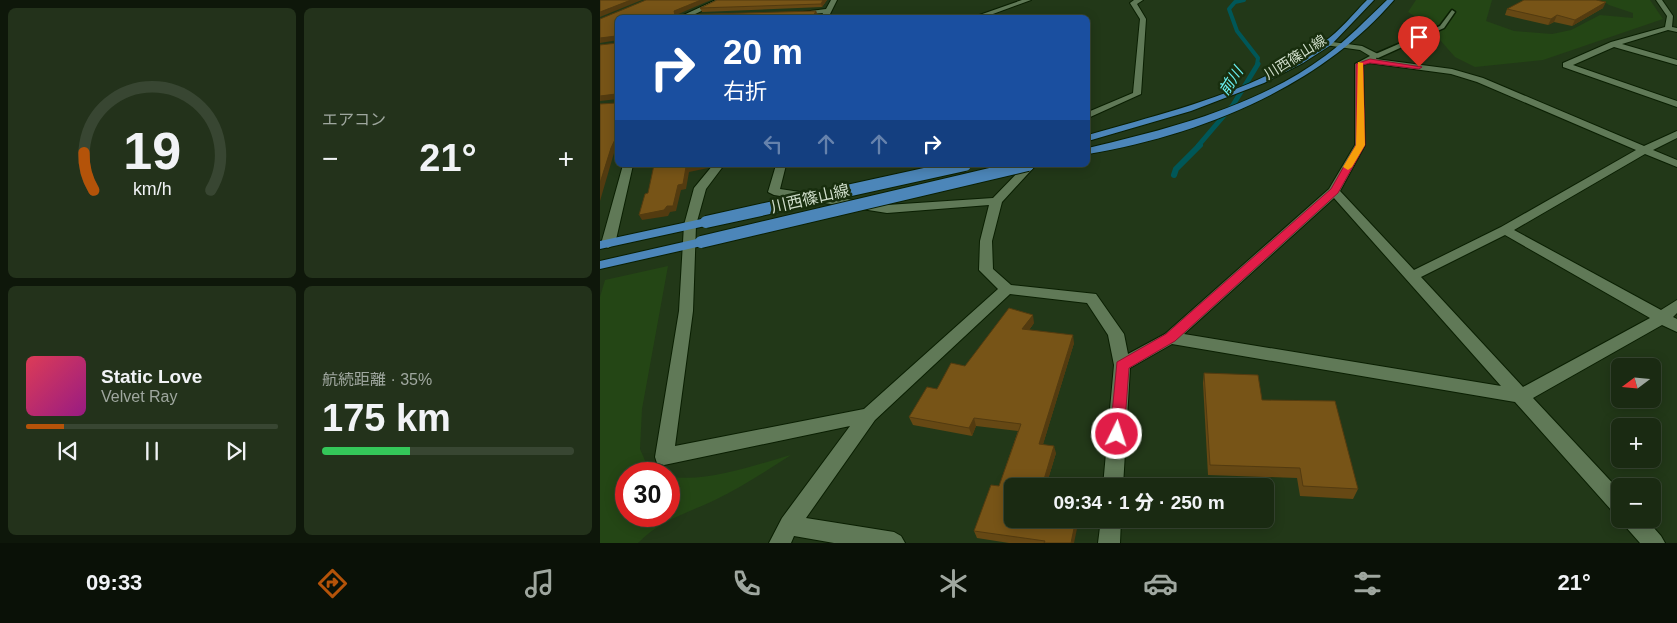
<!DOCTYPE html>
<html lang="ja">
<head>
<meta charset="utf-8">
<style>
	:root { --surface:#1a2a12; --page:#23321b; --text:#f1f3f6; --muted:#9fa79f; --line:#384632; --accent:#b45309 }
	body { margin:0; font-family:Arial,"Noto Sans JP",sans-serif; background:var(--page); color:var(--text); height:100vh; display:flex; flex-direction:column; font-size:19px; white-space:nowrap }
	* { box-sizing:border-box; margin:0 }
	p { font-size:16px; color:var(--muted) }
	.icon { flex:none; width:28px; height:28px; fill:none; stroke:currentColor; stroke-width:2; stroke-linecap:round; stroke-linejoin:round }
	.map { position:relative; flex:1; overflow:hidden }
	.panel { display:flex; flex-direction:column; gap:8px; padding:8px; background:#0e170a; width:600px }
	.panel>* { flex:none }
	.guide { position:absolute; left:15px; top:15px; width:475px; height:152px; border-radius:8px; box-shadow:0 2px 12px #0003,0 0 0 1px var(--line); background:#1a4fa0; color:#fff; overflow:hidden }
	.needle { width:32px; rotate:254deg }
	.buttons { position:absolute; left:1011px; top:358px; display:grid; gap:10px }
	.buttons a { display:grid; place-items:center; width:50px; height:50px; border-radius:8px; background:var(--surface); box-shadow:0 2px 12px #0003,0 0 0 1px var(--line); font-size:25px }
	.speed { position:absolute; left:15px; top:462px; display:flex; gap:10px; font-size:25px; font-weight:700; text-align:center }
	.speed>* { display:grid; place-content:center; width:65px; height:65px; border-radius:50%; background:var(--surface); box-shadow:0 2px 12px #0003,0 0 0 1px var(--line); line-height:1 }
	.speed .limit { border:8px solid #d22; background:#fff; color:#111 }
	.pin { position:absolute; display:grid; place-items:center; width:42px; height:42px; color:#fff; margin:-51px -21px; border-radius:50% 50% 50% 0; rotate:-45deg; box-shadow:0 0 5px #0007 }
	.pin .icon { rotate:45deg }
	.me { position:absolute; width:55px; margin:-28px; rotate:4deg; stroke-linejoin:round; filter:drop-shadow(0 0 4px #0008) }
	.turn { display:flex; align-items:center; gap:18px; height:105px; padding:0 25px; font-size:22px }
	.turn .icon { width:65px; height:65px; stroke-width:2.5 }
	.turn b { display:block; font-size:35px; line-height:42px }
	.lanes { display:flex; align-items:center; height:48px; padding:0 25px; background:#0003; justify-content:center; gap:25px; direction:ltr }
	.lanes .off { opacity:.35 }
	.big { font-size:38px; font-weight:800; line-height:1.1 }
	.panel .card { flex:1; display:flex; flex-direction:column; justify-content:center; gap:8px; min-width:0; padding:0 18px; border-radius:8px; background:var(--page) }
	.panel .dial { align-items:center; gap:0 }
	.dial svg { height:130px; overflow:visible; fill:none; stroke:var(--line); stroke-width:7; stroke-linecap:round; text-anchor:middle }
	.dial text { fill:var(--text); stroke:none }
	.song { display:flex; align-items:center; gap:15px }
	.cover { width:60px; height:60px; border-radius:8px; background:linear-gradient(135deg,hsl(350 70% 55%),hsl(310 70% 35%)) }
	.played { height:5px; border-radius:2px; background:linear-gradient(90deg,var(--accent) 15%,var(--line) 15%) }
	.keys { display:flex; justify-content:space-around; direction:ltr }
	.heat { display:flex; justify-content:space-between; align-items:center; font-size:28px; direction:ltr }
	.charge { height:8px; border-radius:4px; background:linear-gradient(90deg,#34c759 35%,var(--line) 0) }
	.panel .tiles { flex:1; display:grid; gap:8px; grid-template-columns:repeat(2,1fr) }
	.trip { position:absolute; left:404px; top:478px; width:270px; height:50px; border-radius:8px; background:var(--surface); box-shadow:0 2px 12px #0003,0 0 0 1px var(--line); font-weight:800; line-height:50px; text-align:center }
	.tabs { display:flex; height:80px; justify-content:space-around; align-items:center; background:#0a1107; color:var(--muted) }
	.tabs .icon { width:35px; height:35px }
	.tabs .on { color:var(--accent) }
	.tabs b { font-size:22px; color:var(--text) }
	main { display:flex; flex:1; min-height:0 }
	.map>svg:first-child { display:block }
	.green { fill:#244615 }
	.lines { fill:none; stroke-linecap:round; stroke-linejoin:round }
	.stream-far2 { stroke:#005758; stroke-width:4 }
	.stream-far1 { stroke:#005758; stroke-width:5 }
	.stream { stroke:#005758; stroke-width:6 }
	.service-casing { stroke:#0a1f02; stroke-width:3 }
	.minor-casing { stroke:#0a1f02; stroke-width:2 }
	.primary-casing { stroke:#0a1f02; stroke-width:2 }
	.service { fill:#607957; fill-rule:evenodd }
	.minor { fill:#607957; fill-rule:evenodd }
	.primary { fill:#4c86b9; fill-rule:evenodd }
	.primary-bridge-casing { stroke:#0a1f02; stroke-width:14; stroke-linecap:butt }
	.primary-bridge { stroke:#4c86b9; stroke-width:12 }
	.wall { fill:#664814 }
	.shaded-wall { fill:#533b10 }
	.building { fill:#775417; stroke:#533b10 }
	.route { fill:#e11d48; stroke:#92132f }
	.slow { fill:#f59e0b }
	.labels { text-anchor:middle; stroke-width:5; stroke-linejoin:round; paint-order:stroke }
	.far-street-label { font-size:14px; fill:#cedcc9; stroke:#182e0e }
	.far-water-label { font-size:15px; font-style:italic; fill:#6bf2f5; stroke:#182e0e }
	.street-label { font-size:16px; fill:#cedcc9; stroke:#182e0e }
</style>
</head>
<body>
<main>
<section class="panel">
<div class="tiles">
<div class="card dial"><svg viewBox="0 0 100 80">
<path d="M14 69A42 42 0 1 1 86 69"/>
<path d="M14 69A42 42 0 0 1 8 46" stroke="#b45309"/>
<text x="50" y="56" font-size="32" font-weight="700">19</text>
<text x="50" y="72" font-size="11">km/h</text>
</svg></div>
<div class="card"><p>エアコン</p>
<div class="heat"><a>−</a><b class="big">21°</b><a>+</a></div>
</div>
<div class="card">
<div class="song"><i class="cover"></i><div><b>Static Love</b><p>Velvet Ray</p></div></div>
<div class="played"></div>
<div class="keys"><svg class="icon" aria-label="previous" viewBox="0 0 24 24"><path d="M18 5L8 12l10 7zM5 5v14"/></svg><svg class="icon" aria-label="pause" viewBox="0 0 24 24"><path d="M8 5v14M16 5v14"/></svg><svg class="icon" aria-label="next" viewBox="0 0 24 24"><path d="M6 5l10 7-10 7zM19 5v14"/></svg></div>
</div>
<div class="card"><p>航続距離 · 35%</p><b class="big">175 km</b><div class="charge"></div></div>
</div>
</section>
<div class="map">
<svg width="1077" height="543" viewBox="0 0 1077 543">
	<rect width="100%" height="100%" fill="#223818"/>
	<path class="green" d="M816 0H892L886 21 914 31 952 34 971 30 1000 15 1033 18V13L1009 5 1001 0H1050L1063 19 943 60 875 67 855 57 825 23 808 12Z
		M68 266 42 409 40 449 50 472 57 474H26V516H69V476C103 484 158 464 191 455 166 471 142 487 115 500 87 513 59 521 38 543H0V297L5 280Z"/>
	<g class="lines">
		<path class="stream-far2" d="M644 0 635 2 629 9 637 31 658 58 657 65"/>
		<path class="stream-far1" d="M598 146 633 105 658 64"/>
		<path class="stream" d="M574 175 576 169 600 145"/>
		<defs>
			<path id="service" d="M852 10 855 12 844 28 778 58 771 56 840 26Z"/>
			<path id="minor" d="M116 0H124L87 18H77Z
				M231 0H237L228 18H221L223 13 198 15 195 13 226 9Z
				M422 0H431L382 18H371Z
				M534 0H543L537 4 546 19 541 94 488 118V112L533 93 540 19 530 3Z
				M1056 0H1062L1073 16 1072 27 1077 28V32L1068 30 1022 44 1077 60V65L1014 47 973 65 1077 101V107L963 67V63L1011 42 1065 27 1067 16Z
				M725 41 762 46 778 54 776 59 852 69 883 78 1044 146 1077 131V138L1053 150 1077 160V167L1045 154 914 230 1061 310 1077 300V313L1073 317 1077 319V332L1062 325 933 398 1020 491V515L1013 512 915 402 572 344 530 368 523 486H503L514 365 508 335 487 303 410 294 275 420 206 518 294 532 301 536 305 543H234L194 536 191 543H169L182 518 250 426 64 465 57 463 55 457 79 311 84 225 94 188 113 165H124L106 189 96 225 93 311 75 446 264 409 398 289 379 270 380 241 389 205 287 213 174 195 168 192 176 165H186L180 189 287 205 393 198 425 165H436L402 202 392 241 393 269 411 285 496 294 524 334 528 354 565 334 729 189 755 145V64L770 56 760 50 725 45ZM769 63 851 74 877 82 1036 150 901 227 814 270 740 191 765 145 763 65ZM734 198 901 386 584 334ZM905 235 1050 318 923 387 821 277Z
				M23 165H33L15 244 8 248 1 244Z
				M501 519H521L520 543H498Z
				M1022 519H1046L1061 536 1065 543H1040L1025 526Z"/>
			<path id="primary" d="M767 0H774L731 45 703 63 664 83 591 111 488 141V135C568 112 655 92 724 42 740 31 753 14 767 0Z
				M787 0H794C718 88 600 135 488 154V148C569 129 656 107 725 56 747 40 767 19 787 0Z
				M106 218 112 222 110 225 0 249V241Z
				M101 238 106 239 107 242 106 245 0 269V261Z"/>
		</defs>
		<use href="#service" class="service-casing"/>
		<use href="#minor" class="minor-casing"/>
		<use href="#primary" class="primary-casing"/>
		<use href="#service" class="service"/>
		<use href="#minor" class="minor"/>
		<use href="#primary" class="primary"/>
		<defs>
			<path id="primary-bridge" d="M106 222 365 165
				M101 242 428 165"/>
		</defs>
		<use href="#primary-bridge" class="primary-bridge-casing"/>
		<use href="#primary-bridge" class="primary-bridge"/>
	</g>
	<path class="wall" d="M227 0 222 7 102 12 100 8Z
		M1003 8 972 26 954 22 948 25 905 15 907 9Z
		M434 323 429 330 474 343 443 444 456 453 446 486H412L474 543H409L377 538 374 531 399 486 418 431 376 426 372 436 313 425 309 417 337 389 365 366Z
		M604 373 662 400 758 489 753 499 700 496 697 478 608 475 603 383Z"/>
	<path class="shaded-wall" d="M31 0H42L0 17V12Z
		M101 0H111L76 15V18L74 11Z
		M223 0H227L222 7 221 4Z
		M1006 2 1003 8 972 26 975 20Z
		M216 11 218 15 216 18H212Z
		M957 15 954 22 948 25 951 19Z
		M16 36 18 40 0 43V38Z
		M16 94 18 99 0 101V96Z
		M18 133V145L14 153 0 201V183L11 148Z
		M95 165H111L108 168 89 172 86 189 81 190 76 211 70 212 68 216 42 220 39 215 78 185 86 167Z
		M433 315 434 323 424 337 422 329Z
		M473 335 474 343 441 451 439 444Z
		M374 418 376 426 372 436 369 428Z
		M454 446 456 453 446 486H442Z
		M476 519H479L474 543H471Z"/>
	<path class="building" d="M0 0H31L0 12Z
		M46 0H101L74 11 75 15 216 11 212 18H18V133L11 148 0 183V104L17 103 16 94 0 96V45L17 43 16 36 0 38V19Z
		M117 0H223L221 4 100 8Z
		M924 0H996L1006 2 975 20 957 15 951 19 907 9Z
		M54 165H95L86 167 83 184 78 185 73 206H67L64 210 39 215 45 194 48 193Z
		M409 308 433 315 422 329 473 335 439 444 454 446 442 486H412V519H476L471 543H444L445 541 374 531 391 485 399 486 421 424 374 418 369 428 309 417 327 387 337 389 351 363 365 366Z
		M604 373 658 375 662 400 735 401 758 489 703 486 700 468 610 465Z"/>
	<path class="route" d="M770 59 822 67 819 69 770 63 763 65 765 145 738 193 575 341 529 368 524 434 522 439 517 441 512 439 510 434 517 362 566 334 731 189 756 145V64Z"/>
	<path class="slow" d="M758 62 763 63 765 145 752 167 748 170 743 167 756 145Z"/>
	<g class="labels">
		<g class="far-street-label">
			<text transform="translate(695 57) rotate(-32)" y="5">川西篠山線</text>
		</g>
		<g class="far-water-label">
			<text transform="translate(631 81) rotate(-57)" y="5">前川</text>
		</g>
		<g class="street-label">
			<text transform="translate(210 198) rotate(-13)" y="6">川西篠山線</text>
		</g>
	</g>
</svg>
<div class="buttons">
<a><svg class="needle" viewBox="-14 -14 28 28"><path d="M0-13l5 13h-10z" fill="#e53935"/><path d="M0 13l5-13h-10z" fill="#9fa79f"/></svg></a>
<a>+</a>
<a>−</a>
</div>
<div class="speed"><div class="limit">30</div></div>
<div class="pin" style="left:819px;top:67px;background:#d93025"><svg class="icon" aria-label="arrive" viewBox="0 0 24 24"><path d="M6 21V4h12l-3 4 3 4H6"/></svg></div>
<svg class="me" style="left:517px;top:434px" viewBox="-20 -20 40 40"><circle r="17" fill="#e11d48" stroke="#fff" stroke-width="3"/><path d="M0-11L8 9 0 5-8 9z" fill="#fff"/></svg>
<div class="trip">09:34 · 1 分 · 250 m</div>
<div class="guide">
<div class="turn"><svg class="icon" aria-label="right" viewBox="0 0 24 24"><path d="M7 20v-9h11M14 6l5 5-5 5"/></svg><div><b>20 m</b>右折</div></div>
<div class="lanes"><svg class="icon off" aria-label="left" viewBox="0 0 24 24"><path d="M17 20v-9H6M10 6l-5 5 5 5"/></svg><svg class="icon off" aria-label="ahead" viewBox="0 0 24 24"><path d="M12 20V5M6 11l6-6 6 6"/></svg><svg class="icon off" aria-label="ahead" viewBox="0 0 24 24"><path d="M12 20V5M6 11l6-6 6 6"/></svg><svg class="icon" aria-label="right" viewBox="0 0 24 24"><path d="M7 20v-9h11M14 6l5 5-5 5"/></svg></div>
</div>
</div>
</main>
<nav class="tabs">
<b>09:33</b>
<svg class="icon on" aria-label="directions" viewBox="0 0 24 24"><path d="M12 3l9 9-9 9-9-9zM9 14v-3h6M13 9l2 2-2 2"/></svg>
<svg class="icon" aria-label="music" viewBox="0 0 24 24"><path d="M9 18V5l10-2v13"/><circle cx="6" cy="18" r="3"/><circle cx="16" cy="16" r="3"/></svg>
<svg class="icon" aria-label="phone" viewBox="0 0 24 24"><path d="M5 4h4l2 5-3 2q2 4 5 5l2-3 5 2v4C11 20 4 13 5 4z"/></svg>
<svg class="icon" aria-label="climate" viewBox="0 0 24 24"><path d="M12 3v18M4 7l16 10M4 17L20 7"/></svg>
<svg class="icon" aria-label="car" viewBox="0 0 24 24"><path d="M5 17H2v-5l4-1 3-4h7l3 4 3 1v5h-3M9 17h6M6 11h13"/><circle cx="7" cy="17" r="2"/><circle cx="17" cy="17" r="2"/></svg>
<svg class="icon" aria-label="filters" viewBox="0 0 24 24"><path d="M4 7h16M4 17h16"/><circle cx="9" cy="7" r="2"/><circle cx="15" cy="17" r="2"/></svg>
<b>21°</b>
</nav>
</body>
</html>
